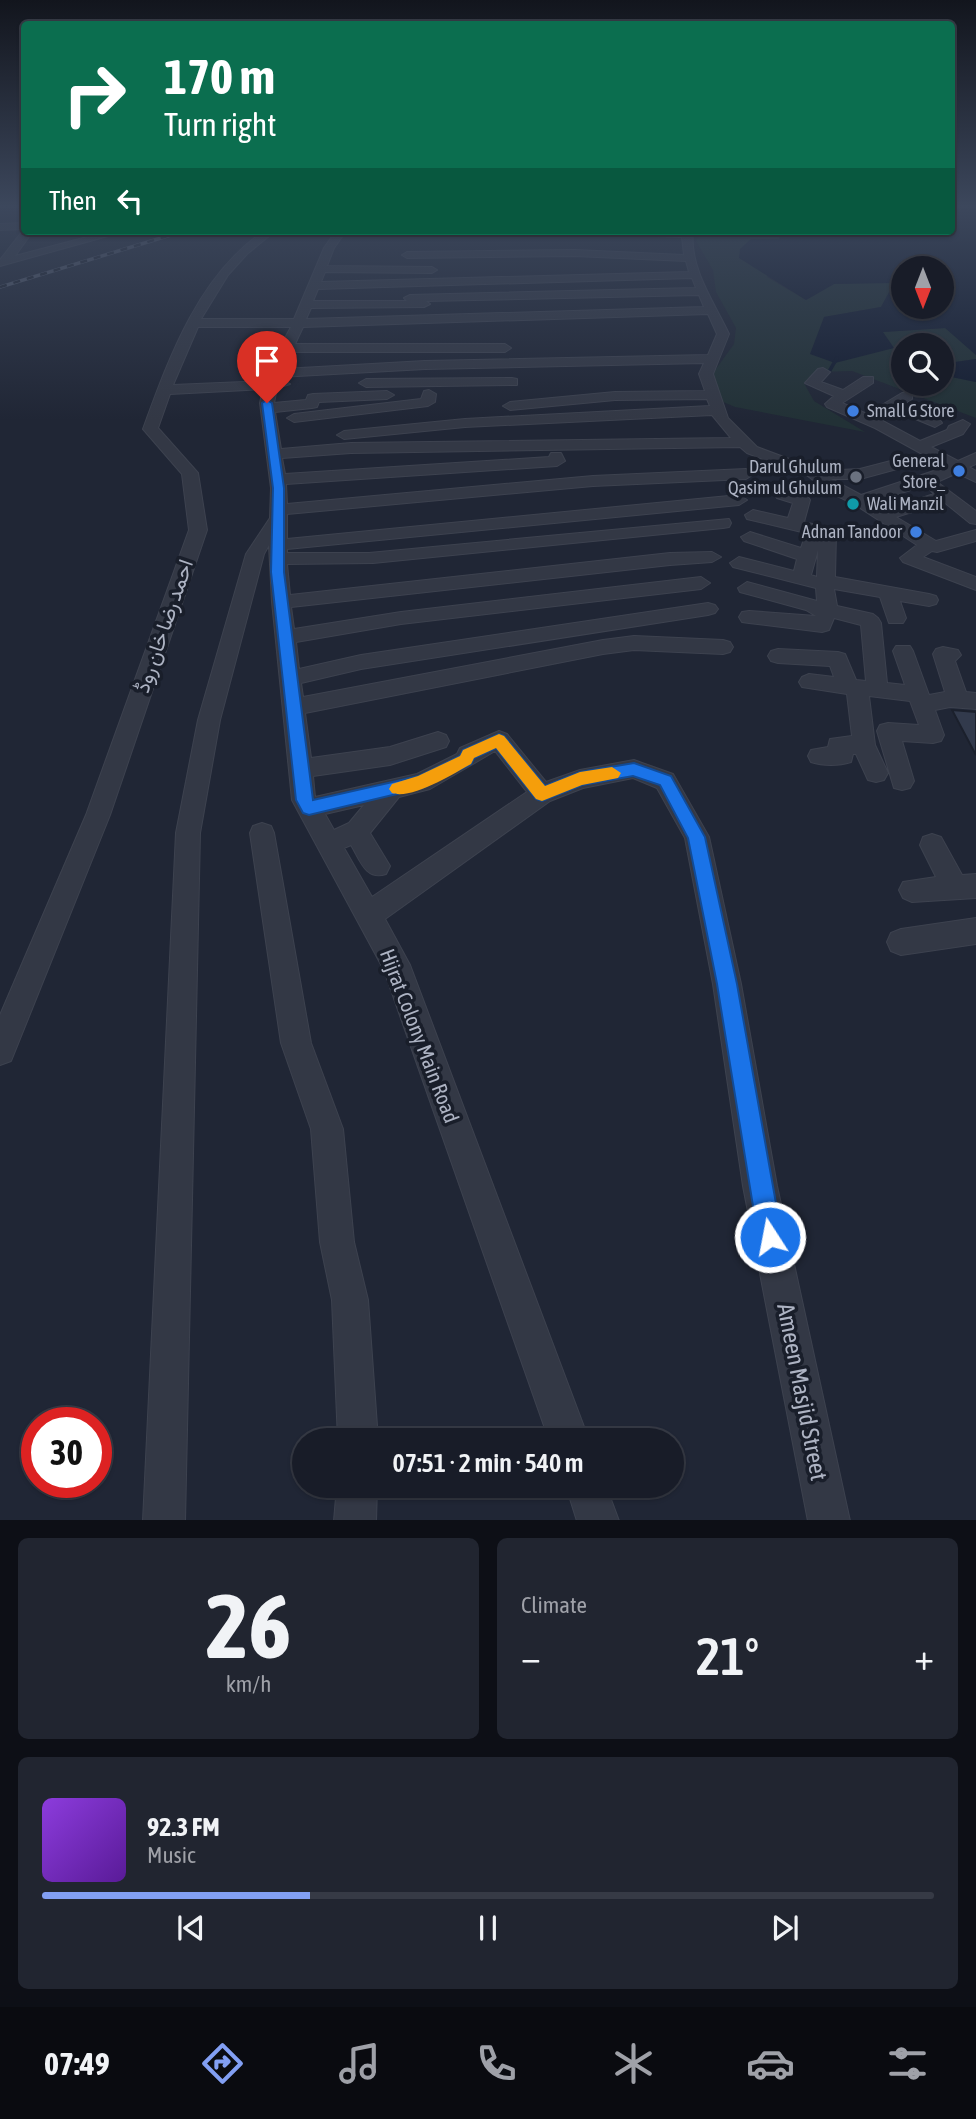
<!DOCTYPE html>
<html lang="en">
<head>
<meta charset="utf-8">
<style>
	:root { --surface:#181c28; --page:#212530; --text:#f1f3f6; --muted:#9fa1a8; --line:#363a45; --accent:#829ff3 }
	body { margin:0; font-family:"Asap Condensed",Vazirmatn,sans-serif; background:var(--page); color:var(--text); height:100vh; display:flex; flex-direction:column; font-size:26px; white-space:nowrap }
	* { box-sizing:border-box; margin:0 }
	p { font-size:23px; color:var(--muted) }
	.icon { flex:none; width:38px; height:38px; fill:none; stroke:currentColor; stroke-width:2; stroke-linecap:round; stroke-linejoin:round }
	.map { position:relative; height:1520px; overflow:hidden }
	.drawer { display:flex; flex-direction:column; gap:18px; padding:18px; background:#0d0f16; flex:1 }
	.drawer>* { flex:none }
	.guide { position:absolute; left:21px; top:21px; width:934px; height:214px; border-radius:7px; box-shadow:0 2px 5px #0004,0 0 0 2px var(--line); background:#0b6e4f; color:#fff; overflow:hidden }
	.needle { width:46px; rotate:180deg }
	.controls { position:absolute; left:891px; top:256px; display:grid; gap:14px }
	.controls a { display:grid; place-items:center; width:63px; height:63px; border-radius:50%; background:var(--surface); box-shadow:0 2px 5px #0004,0 0 0 2px var(--line); font-size:35px }
	.speed { position:absolute; left:21px; top:1407px; display:flex; gap:14px; font-size:35px; font-weight:700; text-align:center }
	.speed>* { display:grid; place-content:center; width:91px; height:91px; border-radius:50%; background:var(--surface); box-shadow:0 2px 5px #0004,0 0 0 2px var(--line); line-height:1 }
	.speed .limit { border:10px solid #d22; background:#fff; color:#111 }
	.pin { position:absolute; display:grid; place-items:center; width:60px; height:60px; color:#fff; margin:-72px -30px; border-radius:50% 50% 50% 0; rotate:-45deg; box-shadow:0 0 7px #0007 }
	.pin .icon { rotate:45deg }
	.me { position:absolute; width:77px; margin:-38px; rotate:349deg; stroke-linejoin:round; filter:drop-shadow(0 0 5px #0008) }
	.turn { display:flex; align-items:center; gap:24px; height:147px; padding:0 28px; font-size:32px }
	.turn .icon { width:91px; height:91px; stroke-width:2.5 }
	.turn b { display:block; font-size:49px; line-height:60px }
	.then { display:flex; align-items:center; height:66px; padding:0 28px; background:#0003; gap:14px; font-size:26px }
	.big { font-size:52px; font-weight:600; line-height:1.1 }
	.drawer .widget { flex:1; display:flex; flex-direction:column; justify-content:center; gap:10px; min-width:0; padding:0 24px; border-radius:10px; background:var(--page) }
	.drawer .dial { align-items:center; gap:0 }
	.dial b { font-size:91px; line-height:1 }
	.song { display:flex; align-items:center; gap:21px }
	.cover { width:84px; height:84px; border-radius:10px; background:linear-gradient(135deg,hsl(270 70% 55%),hsl(270 70% 35%)) }
	.played { height:7px; border-radius:4px; background:linear-gradient(90deg,var(--accent) 30%,var(--line) 30%) }
	.keys { display:flex; justify-content:space-around; direction:ltr }
	.heat { display:flex; justify-content:space-between; align-items:center; font-size:38px; direction:ltr }
	.drawer .tiles { flex:1; display:grid; gap:18px; grid-template-columns:1fr 1fr }
	.widget:last-child { grid-column:span 2 }
	.trip { position:absolute; left:292px; top:1428px; width:392px; height:70px; border-radius:35px; background:var(--surface); box-shadow:0 2px 5px #0004,0 0 0 2px var(--line); font-weight:600; line-height:70px; text-align:center }
	.tabs { display:flex; height:112px; justify-content:space-around; align-items:center; background:#0a0b10; color:var(--muted) }
	.tabs .icon { width:49px; height:49px }
	.tabs .active { color:var(--accent) }
	.tabs b { font-size:32px; color:var(--text) }
	.map>svg:first-child { display:block }
	.green { fill:#223136 }
	.water { fill:#141d31; fill-rule:evenodd }
	.lines { fill:none; stroke-linecap:round; stroke-linejoin:round }
	.stream { stroke:#141d31; stroke-width:3.5 }
	.building { fill:#323a4c; stroke:#1b202c; stroke-width:2 }
	.minor-casing { stroke:#3d424f; stroke-width:2 }
	.minor { fill:#333845; fill-rule:evenodd }
	.rail-casing { stroke:#555c6d; stroke-width:3.5 }
	.rail { stroke:#191e2a; stroke-width:2.5; stroke-dasharray:7; stroke-linecap:butt }
	.route { fill:#1a73e8; stroke:#114b97; stroke-width:2 }
	.slow { fill:#f59e0b }
	.shop-dot { fill:#3f7fe0; stroke:#191e2a; stroke-width:2.5 }
	.worship-dot { fill:#6b7280; stroke:#191e2a; stroke-width:2.5 }
	.culture-dot { fill:#0f9aa8; stroke:#191e2a; stroke-width:2.5 }
	.labels { text-anchor:middle; stroke-width:7; stroke-linejoin:round; paint-order:stroke }
	.far-poi-label { font-size:18px; fill:#adb3c3; stroke:#191e2a; text-anchor:end }
	.street-label { font-size:21px; fill:#adb3c3; stroke:#191e2a }
	.near-street-label { font-size:24px; fill:#adb3c3; stroke:#191e2a }
</style>
</head>
<body>
<div class="map">
<svg width="976" height="1521" viewBox="0 0 976 1521">
	<rect width="100%" height="100%" fill="#202635"/>
	<path class="green" d="M703 231H777L781 233 767 277 806 300 834 284 895 282 881 307 824 317 893 348 882 332 946 328 976 355V359L942 364V345H903V383H942V375L976 382V418L852 371 817 372 804 383 814 401 865 432 735 407 721 401 713 373 734 344 736 328 716 292 713 270 696 241Z"/>
	<path class="water" d="M952 207H976V355L945 328 883 332 894 348 835 363 810 354 824 317 881 307 894 283 834 284 806 300 739 258 740 249 751 239H779L781 234 777 231H952ZM903 268H942V306H903Z
		M976 359V382L942 375V364Z"/>
	<g class="lines">
		<path class="stream" d="M830 370 837 358"/>
	</g>
	<path class="building" d="M952 710 976 712V755Z"/>
	<g class="lines">
		<defs>
			<path id="minor" d="M24 223V229L0 230V224Z
				M24 229 33 231 15 256 110 231H126L0 266V260Z
				M264 231H275L247 254 228 275 201 319H294L324 248 336 231H346L334 248 327 266 432 267 437 270 432 273 325 272 321 282 689 272 686 261 575 256 407 258 402 255 407 252 575 250 684 255 682 237 606 234 601 231H693C689 268 714 302 729 334L713 374 728 418 757 447 821 471 860 469 914 455 922 460 919 463 860 479H831L861 495 946 467 875 428 827 407 825 404 834 396 805 383 818 369 823 368 830 372 821 382 843 390 863 377H873V383L842 403 867 414 902 393H912V399L879 419 920 441 947 430 949 426 963 420 970 424 963 434 931 447 958 461 976 453V464L969 467 976 471V482L957 473 937 482 976 511V524L970 523 944 502 896 517 936 541 976 530V541L937 552 932 551 923 557 976 577V590L903 562 900 558 917 545 854 504 827 491 808 476 747 453 740 447 351 453 282 458 285 474 549 457 551 453H561L565 461 557 466 286 484 287 504 593 476 746 469 754 474 746 479 593 486 287 514V539L739 495 747 500 739 505 287 549V553H369L729 519 731 523 729 527 723 528 373 563 287 564 290 595 670 553 712 552 721 557 712 562 670 565 291 607 294 629 401 612 701 577 710 583 701 589 401 624 296 642 299 669 361 655 708 603 715 605 718 609 715 613 708 615 361 669 301 683 303 697 603 640 634 636 723 640 730 642 733 647 730 652 723 654 634 650 603 654 305 713 311 758 390 747 438 732 446 735 449 741 446 747 390 765 313 776 315 797 417 774 457 754 460 748 499 731 507 734 546 782 580 770 634 760 642 763 673 774 709 837 741 984 777 1186 850 1521H808L743 1186 713 984 685 838 657 788 633 778 583 788 550 801 385 919 410 965 589 1440H549L384 970 292 800 272 602 269 545 264 554 220 720 200 833 185 1521H143L176 833 198 720 246 554 270 518 271 488 260 403 263 389 170 394 158 428 198 473 207 530 110 815 11 1061 0 1065V1015L86 815 189 530 182 474 143 429C169 358 198 276 264 231ZM692 278 696 288 410 295 404 298 407 301H313L318 289ZM699 295 704 307 306 319 311 308 424 307 430 304 426 301ZM708 314 717 334 708 355 425 361 283 369 291 352H505L511 348 505 344H295L303 327ZM198 327H291L266 373 265 381 173 385ZM704 363 699 374 705 391 615 392 510 402 503 406 510 410 615 400 707 399 710 406 465 419 344 431 337 435 344 439 465 427 712 415 731 438 351 443 281 449 275 412 312 408 317 407 319 402 387 399 394 395 387 391 313 394 308 395 306 400 274 403 277 388 290 384 279 380V377L425 369ZM926 485 934 494 885 510 873 502ZM495 751 527 792 372 897 344 848 351 845C360 860 366 881 386 874L390 866 370 833 399 797 430 789ZM364 805 349 823 334 830 325 814Z
				M512 378 517 379V385L366 387 359 383 366 379Z
				M429 390 436 394 435 402 428 406 294 422 287 418 294 414 421 399 424 391Z
				M911 408 940 420 942 423 935 427 906 415V409Z
				M783 490 808 497 810 500 804 522 833 529 836 533 835 577 929 594 936 596 938 600 936 604 929 606 900 601 906 618 903 623H889L880 597 834 589 837 606 873 614 878 618 881 623 887 683 905 685 893 651 896 646H910L913 651 929 695 945 692 933 654 936 649 943 647 958 650 961 655 955 661 966 692 976 693V709L950 707 935 710 944 735 941 741 933 743 902 741 914 781 910 788 902 790 894 788 877 731 880 725 888 723 919 725 910 701 869 696 875 745 888 773 884 780 876 782 868 780 856 754H853L851 762C839 766 823 766 811 762L808 756 811 750 828 747 830 739 852 736 847 694 802 687 799 682 802 677 809 674 834 677 830 666 778 663 771 661 768 656 771 651 778 649 838 652 845 654 856 680 866 681 861 625 834 618 829 630 822 632 749 623 742 622 739 617 742 612 749 611 816 616 806 610 740 592 738 588 747 582 817 601 816 588 733 567 730 563 739 557 794 571 797 559 744 541 741 537 750 532 801 548 806 533 747 519 745 515 753 510 788 518 793 503 777 498 775 495ZM818 550 817 577 811 575Z
				M262 823 271 826 274 833 311 1043 343 1129 354 1242 368 1300 378 1440H338L332 1300 320 1242 311 1129 281 1043 250 833 253 826Z
				M932 834 941 837 962 875 976 874V898L912 902 903 898 899 890 903 882 936 877 920 845 923 837Z
				M976 918V944L901 955 891 951 887 942 891 933 901 929Z
				M337 1486H377L376 1521H334Z
				M566 1486H606L619 1521H577Z"/>
		</defs>
		<use href="#minor" class="minor-casing"/>
		<use href="#minor" class="minor"/>
		<defs>
			<path id="rail" d="M0 287 184 231"/>
		</defs>
		<use href="#rail" class="rail-casing"/>
		<use href="#rail" class="rail"/>
	</g>
	<linearGradient id="sky" x2="0" y2="1"><stop stop-color="#12151d"/><stop offset="0.49" stop-color="#3c475c"/><stop offset="1" stop-color="#3c475c" stop-opacity="0"/></linearGradient>
	<rect width="976" height="420" fill="url(#sky)"/>
	<path class="route" d="M267 400 272 403 284 488V572L313 800 419 776 460 756 463 750 499 734 504 736 545 786 580 772 634 763 671 776 705 837 737 984 782 1237 779 1245 770 1249 762 1245 758 1237 717 984 688 838 660 785 633 776 582 785 542 801 536 799 496 748 474 758 471 764 422 788 309 815 303 813 296 800 271 572 273 488 262 403Z"/>
	<path class="slow" d="M499 734 504 736 545 786 580 772 612 767 621 773 618 778 582 785 542 801 536 799 496 748 474 758 471 764C453 774 411 800 392 793L389 789 392 784 418 776 460 756 463 750Z"/>
	<g class="shop-dot">
		<circle cx="853" cy="411" r="7"/>
		<circle cx="959" cy="471" r="7"/>
		<circle cx="916" cy="532" r="7"/>
	</g>
	<circle class="worship-dot" cx="856" cy="477" r="7"/>
	<circle class="culture-dot" cx="853" cy="504" r="7"/>
	<g class="labels">
		<g class="far-poi-label">
			<text x="867" y="417" text-anchor="start">Small G Store</text>
			<text x="945" y="467">General<tspan x="945" dy="21">Store_</tspan></text>
			<text x="842" y="473">Darul Ghulum<tspan x="842" dy="21">Qasim ul Ghulum</tspan></text>
			<text x="867" y="510" text-anchor="start">Wali Manzil</text>
			<text x="902" y="538">Adnan Tandoor</text>
		</g>
		<g class="street-label">
			<text transform="translate(164 626) rotate(-71)" y="7">احمد رضا خان روڈ</text>
			<text transform="translate(419 1036) rotate(69)" y="7">Hijrat Colony Main Road</text>
		</g>
		<g class="near-street-label">
			<text transform="translate(802 1392) rotate(79)" y="8">Ameen Masjid Street</text>
		</g>
	</g>
</svg>
<div class="controls">
<a><svg class="needle" viewBox="-14 -14 28 28"><path d="M0-13l5 13h-10z" fill="#e53935"/><path d="M0 13l5-13h-10z" fill="#9fa1a8"/></svg></a>
<a><svg class="icon" aria-label="search" viewBox="0 0 24 24"><circle cx="10" cy="10" r="6"/><path d="M15 15l6 6"/></svg></a>
</div>
<div class="speed"><div class="limit">30</div></div>
<div class="pin" style="left:267px;top:403px;background:#d93025"><svg class="icon" aria-label="arrive" viewBox="0 0 24 24"><path d="M6 21V4h12l-3 4 3 4H6"/></svg></div>
<svg class="me" style="left:770px;top:1237px" viewBox="-20 -20 40 40"><circle r="17" fill="#1a73e8" stroke="#fff" stroke-width="3"/><path d="M0-11L8 9 0 5-8 9z" fill="#fff"/></svg>
<div class="trip">07:51 · 2 min · 540 m</div>
<div class="guide">
<div class="turn"><svg class="icon" aria-label="right" viewBox="0 0 24 24"><path d="M7 20v-9h11M14 6l5 5-5 5"/></svg><div><b>170 m</b>Turn right</div></div>
<div class="then">Then<svg class="icon" aria-label="left" viewBox="0 0 24 24"><path d="M17 20v-9H6M10 6l-5 5 5 5"/></svg></div>
</div>
</div>
<section class="drawer">
<div class="tiles">
<div class="widget dial"><b>26</b><p>km/h</p></div>
<div class="widget"><p>Climate</p>
<div class="heat"><a>−</a><b class="big">21°</b><a>+</a></div>
</div>
<div class="widget">
<div class="song"><i class="cover"></i><div><b>92.3 FM</b><p>Music</p></div></div>
<div class="played"></div>
<div class="keys"><svg class="icon" aria-label="previous" viewBox="0 0 24 24"><path d="M18 5L8 12l10 7zM5 5v14"/></svg><svg class="icon" aria-label="pause" viewBox="0 0 24 24"><path d="M8 5v14M16 5v14"/></svg><svg class="icon" aria-label="next" viewBox="0 0 24 24"><path d="M6 5l10 7-10 7zM19 5v14"/></svg></div>
</div>
</div>
</section>
<nav class="tabs">
<b>07:49</b>
<svg class="icon active" aria-label="directions" viewBox="0 0 24 24"><path d="M12 3l9 9-9 9-9-9zM9 14v-3h6M13 9l2 2-2 2"/></svg>
<svg class="icon" aria-label="music" viewBox="0 0 24 24"><path d="M9 18V5l10-2v13"/><circle cx="6" cy="18" r="3"/><circle cx="16" cy="16" r="3"/></svg>
<svg class="icon" aria-label="phone" viewBox="0 0 24 24"><path d="M5 4h4l2 5-3 2q2 4 5 5l2-3 5 2v4C11 20 4 13 5 4z"/></svg>
<svg class="icon" aria-label="climate" viewBox="0 0 24 24"><path d="M12 3v18M4 7l16 10M4 17L20 7"/></svg>
<svg class="icon" aria-label="car" viewBox="0 0 24 24"><path d="M5 17H2v-5l4-1 3-4h7l3 4 3 1v5h-3M9 17h6M6 11h13"/><circle cx="7" cy="17" r="2"/><circle cx="17" cy="17" r="2"/></svg>
<svg class="icon" aria-label="filters" viewBox="0 0 24 24"><path d="M4 7h16M4 17h16"/><circle cx="9" cy="7" r="2"/><circle cx="15" cy="17" r="2"/></svg>
</nav>
</body>
</html>
